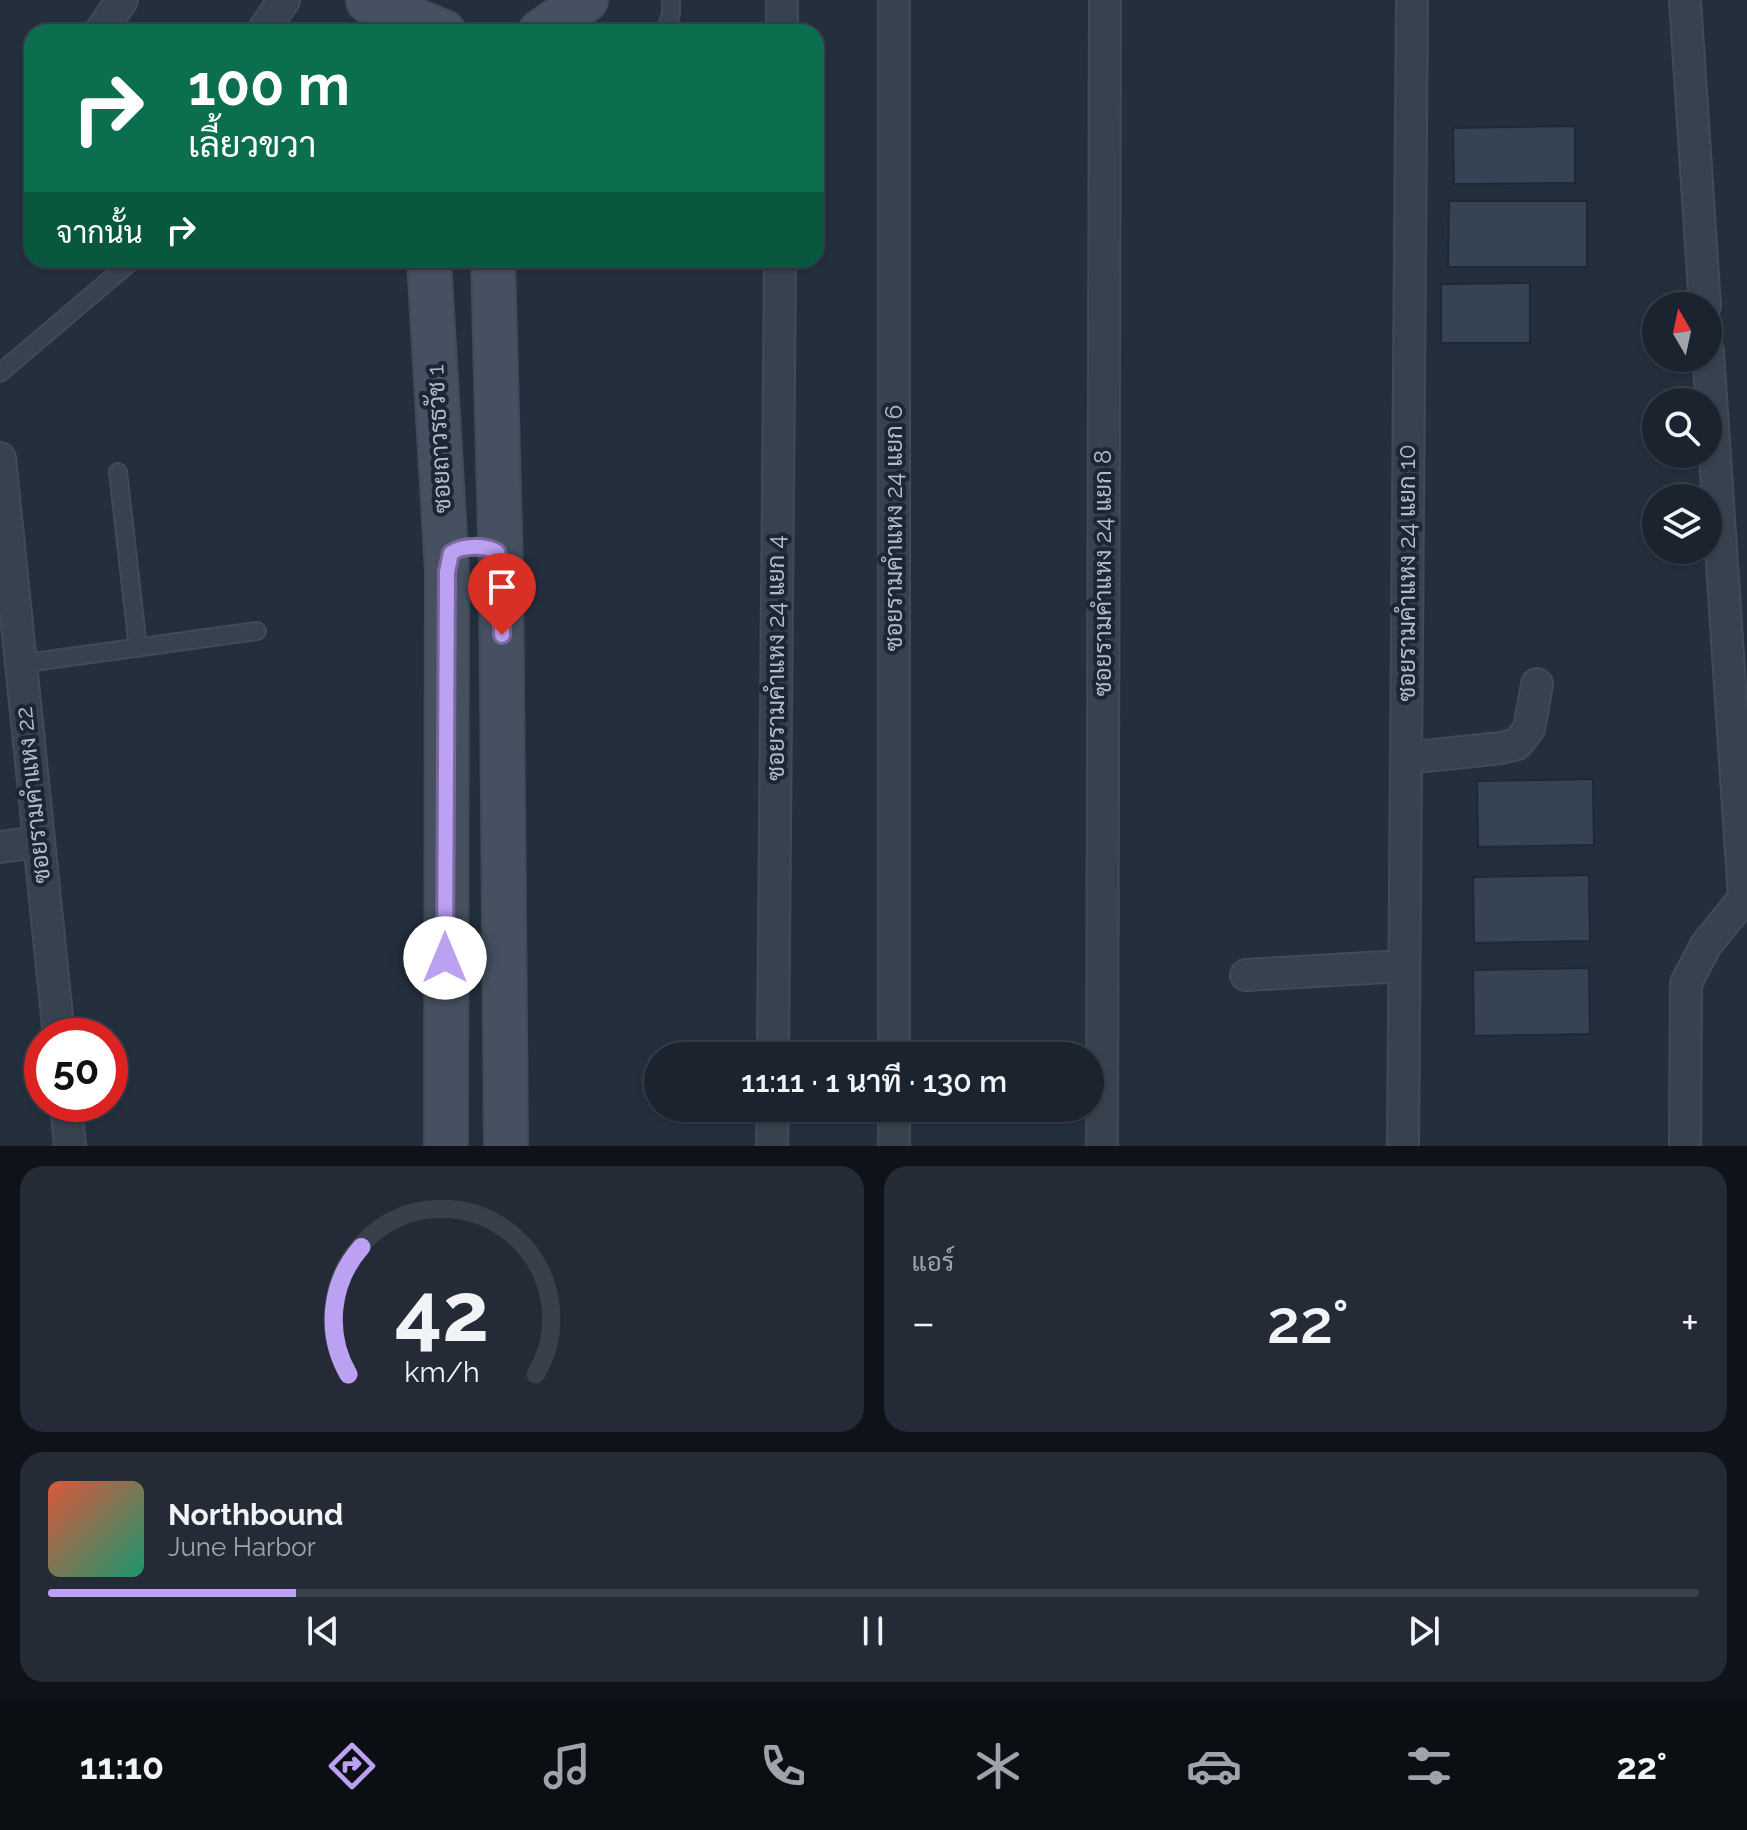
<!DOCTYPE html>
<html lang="th">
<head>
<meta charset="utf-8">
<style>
	:root { --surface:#1b232e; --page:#242b36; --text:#f1f3f6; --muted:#a0a4aa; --line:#39404a; --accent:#bca0f2 }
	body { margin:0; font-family:Raleway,Sarabun,sans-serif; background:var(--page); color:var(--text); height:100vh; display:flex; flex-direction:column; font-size:30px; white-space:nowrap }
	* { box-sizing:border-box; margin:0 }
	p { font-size:26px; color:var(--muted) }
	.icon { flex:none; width:44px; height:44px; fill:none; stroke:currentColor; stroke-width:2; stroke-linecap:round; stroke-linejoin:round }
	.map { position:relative; height:1146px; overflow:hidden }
	.drawer { display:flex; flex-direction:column; gap:20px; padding:20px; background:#0f1319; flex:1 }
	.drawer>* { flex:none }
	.guide { position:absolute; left:24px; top:24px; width:800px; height:244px; border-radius:24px; box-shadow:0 2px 6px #0004,0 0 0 2px var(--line); background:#0b6e4f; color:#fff; overflow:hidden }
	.needle { width:52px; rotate:351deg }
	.fabs { position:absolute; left:1642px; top:292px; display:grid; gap:16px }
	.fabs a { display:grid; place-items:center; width:80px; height:80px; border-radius:50%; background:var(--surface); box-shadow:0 2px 6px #0004,0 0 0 2px var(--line); font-size:40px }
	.speed { position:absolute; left:24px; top:1018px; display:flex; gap:16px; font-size:40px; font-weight:700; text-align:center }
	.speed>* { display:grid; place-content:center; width:104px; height:104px; border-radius:50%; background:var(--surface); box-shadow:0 2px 6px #0004,0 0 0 2px var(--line); line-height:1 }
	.speed .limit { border:12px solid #d22; background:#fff; color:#111 }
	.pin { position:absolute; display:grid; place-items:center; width:68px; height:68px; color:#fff; margin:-82px -34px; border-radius:50% 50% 50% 0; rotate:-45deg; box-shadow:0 0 8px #0007 }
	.pin .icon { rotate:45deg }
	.me { position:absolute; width:88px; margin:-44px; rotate:0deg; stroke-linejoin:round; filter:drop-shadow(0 0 6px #0008) }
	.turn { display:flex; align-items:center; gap:28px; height:168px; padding:0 32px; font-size:36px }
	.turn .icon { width:104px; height:104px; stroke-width:2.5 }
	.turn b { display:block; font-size:56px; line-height:68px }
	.then { display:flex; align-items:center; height:76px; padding:0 32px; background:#0003; gap:16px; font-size:30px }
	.big { font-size:60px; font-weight:600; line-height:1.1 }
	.drawer .tile { flex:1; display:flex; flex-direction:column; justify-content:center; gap:12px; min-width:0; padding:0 28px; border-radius:24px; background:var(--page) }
	.drawer .dial { align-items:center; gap:0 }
	.dial svg { height:208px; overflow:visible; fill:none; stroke:var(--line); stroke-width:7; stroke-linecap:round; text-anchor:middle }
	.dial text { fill:var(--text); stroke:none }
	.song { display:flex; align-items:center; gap:24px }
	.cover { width:96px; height:96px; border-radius:12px; background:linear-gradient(135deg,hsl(10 70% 55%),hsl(160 70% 35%)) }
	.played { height:8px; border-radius:4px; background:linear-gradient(90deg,var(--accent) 15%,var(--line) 15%) }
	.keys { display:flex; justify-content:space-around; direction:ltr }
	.heat { display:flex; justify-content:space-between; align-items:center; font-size:44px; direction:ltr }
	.drawer .tiles { flex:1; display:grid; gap:20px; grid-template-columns:1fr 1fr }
	.tile:last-child { grid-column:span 2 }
	.trip { position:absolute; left:644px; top:1042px; width:460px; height:80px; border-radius:40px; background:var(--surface); box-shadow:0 2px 6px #0004,0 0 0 2px var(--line); font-weight:600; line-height:80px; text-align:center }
	.menu { display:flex; height:128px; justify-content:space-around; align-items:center; background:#0b0e12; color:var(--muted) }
	.menu .icon { width:56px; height:56px }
	.menu .current { color:var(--accent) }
	.menu b { font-size:36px; color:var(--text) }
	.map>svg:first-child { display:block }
	.building { fill:#364354; stroke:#1f2835; stroke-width:2 }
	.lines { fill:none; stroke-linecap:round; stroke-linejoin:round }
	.lane-casing { stroke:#414a57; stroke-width:20 }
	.street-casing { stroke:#414a57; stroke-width:34 }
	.secondary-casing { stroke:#414a57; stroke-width:46 }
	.lane { stroke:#38414e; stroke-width:16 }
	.street { stroke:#38414e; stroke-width:30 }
	.secondary { stroke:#465061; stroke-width:42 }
	.route-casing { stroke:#7a689d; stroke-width:20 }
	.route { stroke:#bca0f2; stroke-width:14 }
	.labels { text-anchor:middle; stroke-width:8; stroke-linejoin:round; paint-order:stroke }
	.street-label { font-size:24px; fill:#b4bcc9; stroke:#1d2633 }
</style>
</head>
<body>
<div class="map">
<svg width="1747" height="1146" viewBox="0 0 1747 1146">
	<rect width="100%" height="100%" fill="#242f3e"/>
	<path class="building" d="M1575 126V183L1454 184 1453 128Z
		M1449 201H1587V267H1448Z
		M1530 283V343H1441V284Z
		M1593 779 1594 845 1478 847 1477 781Z
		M1589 875 1590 941 1474 943 1473 877Z
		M1589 968 1590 1034 1474 1036 1473 970Z"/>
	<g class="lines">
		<defs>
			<path id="lane" d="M665 32 671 14V0
				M0 373 133 260
				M118 472 138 648
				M19 664 257 631"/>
			<path id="street" d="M894 0V1056
				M1685 0 1705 306
				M100 32 122 0
				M262 32 284 0
				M782 32V0
				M1708 351 1744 898
				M0 458 59 1036
				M1406 758 1501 748 1517 744 1529 729 1537 684
				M0 847 39 842
				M1246 975 1404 966
				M773 1056 780 260
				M66 1104 70 1146
				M894 1108V1146
				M772 1146 773 1108
				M1102 1146 1105 0
				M1403 1146 1412 0
				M1685 1146 1686 983 1706 945 1744 898"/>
			<path id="secondary" d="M368 1 444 32
				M540 32 586 0
				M429 260 447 572 446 1146
				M493 260 501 571 506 1146"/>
		</defs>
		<use href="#lane" class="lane-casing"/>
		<use href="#street" class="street-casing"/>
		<use href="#secondary" class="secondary-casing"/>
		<use href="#lane" class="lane"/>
		<use href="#street" class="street"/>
		<use href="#secondary" class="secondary"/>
	</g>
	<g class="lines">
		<defs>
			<path id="route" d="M445 958 447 572 451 553C463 545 484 545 497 552L501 571 502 635"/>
		</defs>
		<use href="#route" class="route-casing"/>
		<use href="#route" class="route"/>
	</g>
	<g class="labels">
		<g class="street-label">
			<text transform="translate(439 439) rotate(-93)" y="8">ซอยถาวรธวัช 1</text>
			<text transform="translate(894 528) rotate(-90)" y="8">ซอยรามคำแหง 24 แยก 6</text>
			<text transform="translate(1103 573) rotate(-90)" y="8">ซอยรามคำแหง 24 แยก 8</text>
			<text transform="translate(1407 573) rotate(-90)" y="8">ซอยรามคำแหง 24 แยก 10</text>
			<text transform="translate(776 658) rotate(-90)" y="8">ซอยรามคำแหง 24 แยก 4</text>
			<text transform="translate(33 795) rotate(-96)" y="8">ซอยรามคำแหง 22</text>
		</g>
	</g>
</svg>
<div class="fabs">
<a><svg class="needle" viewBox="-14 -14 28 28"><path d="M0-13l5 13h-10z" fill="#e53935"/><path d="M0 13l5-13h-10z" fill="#a0a4aa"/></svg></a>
<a><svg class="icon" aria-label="search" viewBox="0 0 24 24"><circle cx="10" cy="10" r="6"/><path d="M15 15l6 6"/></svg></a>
<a><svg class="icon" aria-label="layers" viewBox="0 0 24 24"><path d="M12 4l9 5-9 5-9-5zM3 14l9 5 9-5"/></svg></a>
</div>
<div class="speed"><div class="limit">50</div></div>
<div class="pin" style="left:502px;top:635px;background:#d93025"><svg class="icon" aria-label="arrive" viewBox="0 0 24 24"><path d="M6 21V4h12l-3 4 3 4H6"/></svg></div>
<svg class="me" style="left:445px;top:958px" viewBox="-20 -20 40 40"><circle r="19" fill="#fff"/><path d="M0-13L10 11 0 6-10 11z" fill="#bca0f2"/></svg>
<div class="trip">11:11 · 1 นาที · 130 m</div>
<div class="guide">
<div class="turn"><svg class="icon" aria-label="right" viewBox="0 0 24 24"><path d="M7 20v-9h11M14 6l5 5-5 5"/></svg><div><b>100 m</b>เลี้ยวขวา</div></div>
<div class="then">จากนั้น<svg class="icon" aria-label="right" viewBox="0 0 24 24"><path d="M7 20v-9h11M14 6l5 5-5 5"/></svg></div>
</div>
</div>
<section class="drawer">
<div class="tiles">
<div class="tile dial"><svg viewBox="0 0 100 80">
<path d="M14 69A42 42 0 1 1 86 69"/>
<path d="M14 69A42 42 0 0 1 19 20" stroke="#bca0f2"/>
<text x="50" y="56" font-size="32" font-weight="700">42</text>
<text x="50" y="72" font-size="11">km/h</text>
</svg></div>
<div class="tile"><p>แอร์</p>
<div class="heat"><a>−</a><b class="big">22°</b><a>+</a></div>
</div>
<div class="tile">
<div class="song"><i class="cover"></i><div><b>Northbound</b><p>June Harbor</p></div></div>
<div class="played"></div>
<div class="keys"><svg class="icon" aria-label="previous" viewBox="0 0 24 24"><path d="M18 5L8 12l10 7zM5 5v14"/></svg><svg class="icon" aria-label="pause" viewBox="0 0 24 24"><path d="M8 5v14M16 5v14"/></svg><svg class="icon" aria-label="next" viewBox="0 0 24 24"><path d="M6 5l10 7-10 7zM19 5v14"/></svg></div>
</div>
</div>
</section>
<nav class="menu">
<b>11:10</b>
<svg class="icon current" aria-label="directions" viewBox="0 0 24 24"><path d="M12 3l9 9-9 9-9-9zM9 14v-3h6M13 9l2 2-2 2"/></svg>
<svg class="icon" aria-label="music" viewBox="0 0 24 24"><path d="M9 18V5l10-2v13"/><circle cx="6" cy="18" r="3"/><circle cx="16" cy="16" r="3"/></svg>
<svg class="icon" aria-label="phone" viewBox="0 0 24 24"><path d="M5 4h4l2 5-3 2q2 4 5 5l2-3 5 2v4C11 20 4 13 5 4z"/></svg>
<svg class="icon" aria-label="climate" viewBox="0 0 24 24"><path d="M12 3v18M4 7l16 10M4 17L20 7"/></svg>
<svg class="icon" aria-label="car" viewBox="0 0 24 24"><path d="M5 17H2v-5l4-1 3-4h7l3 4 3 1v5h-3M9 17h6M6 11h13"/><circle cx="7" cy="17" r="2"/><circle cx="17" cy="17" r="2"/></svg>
<svg class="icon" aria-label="filters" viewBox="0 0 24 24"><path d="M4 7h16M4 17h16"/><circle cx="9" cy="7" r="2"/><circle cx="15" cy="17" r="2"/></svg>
<b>22°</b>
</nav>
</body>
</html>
